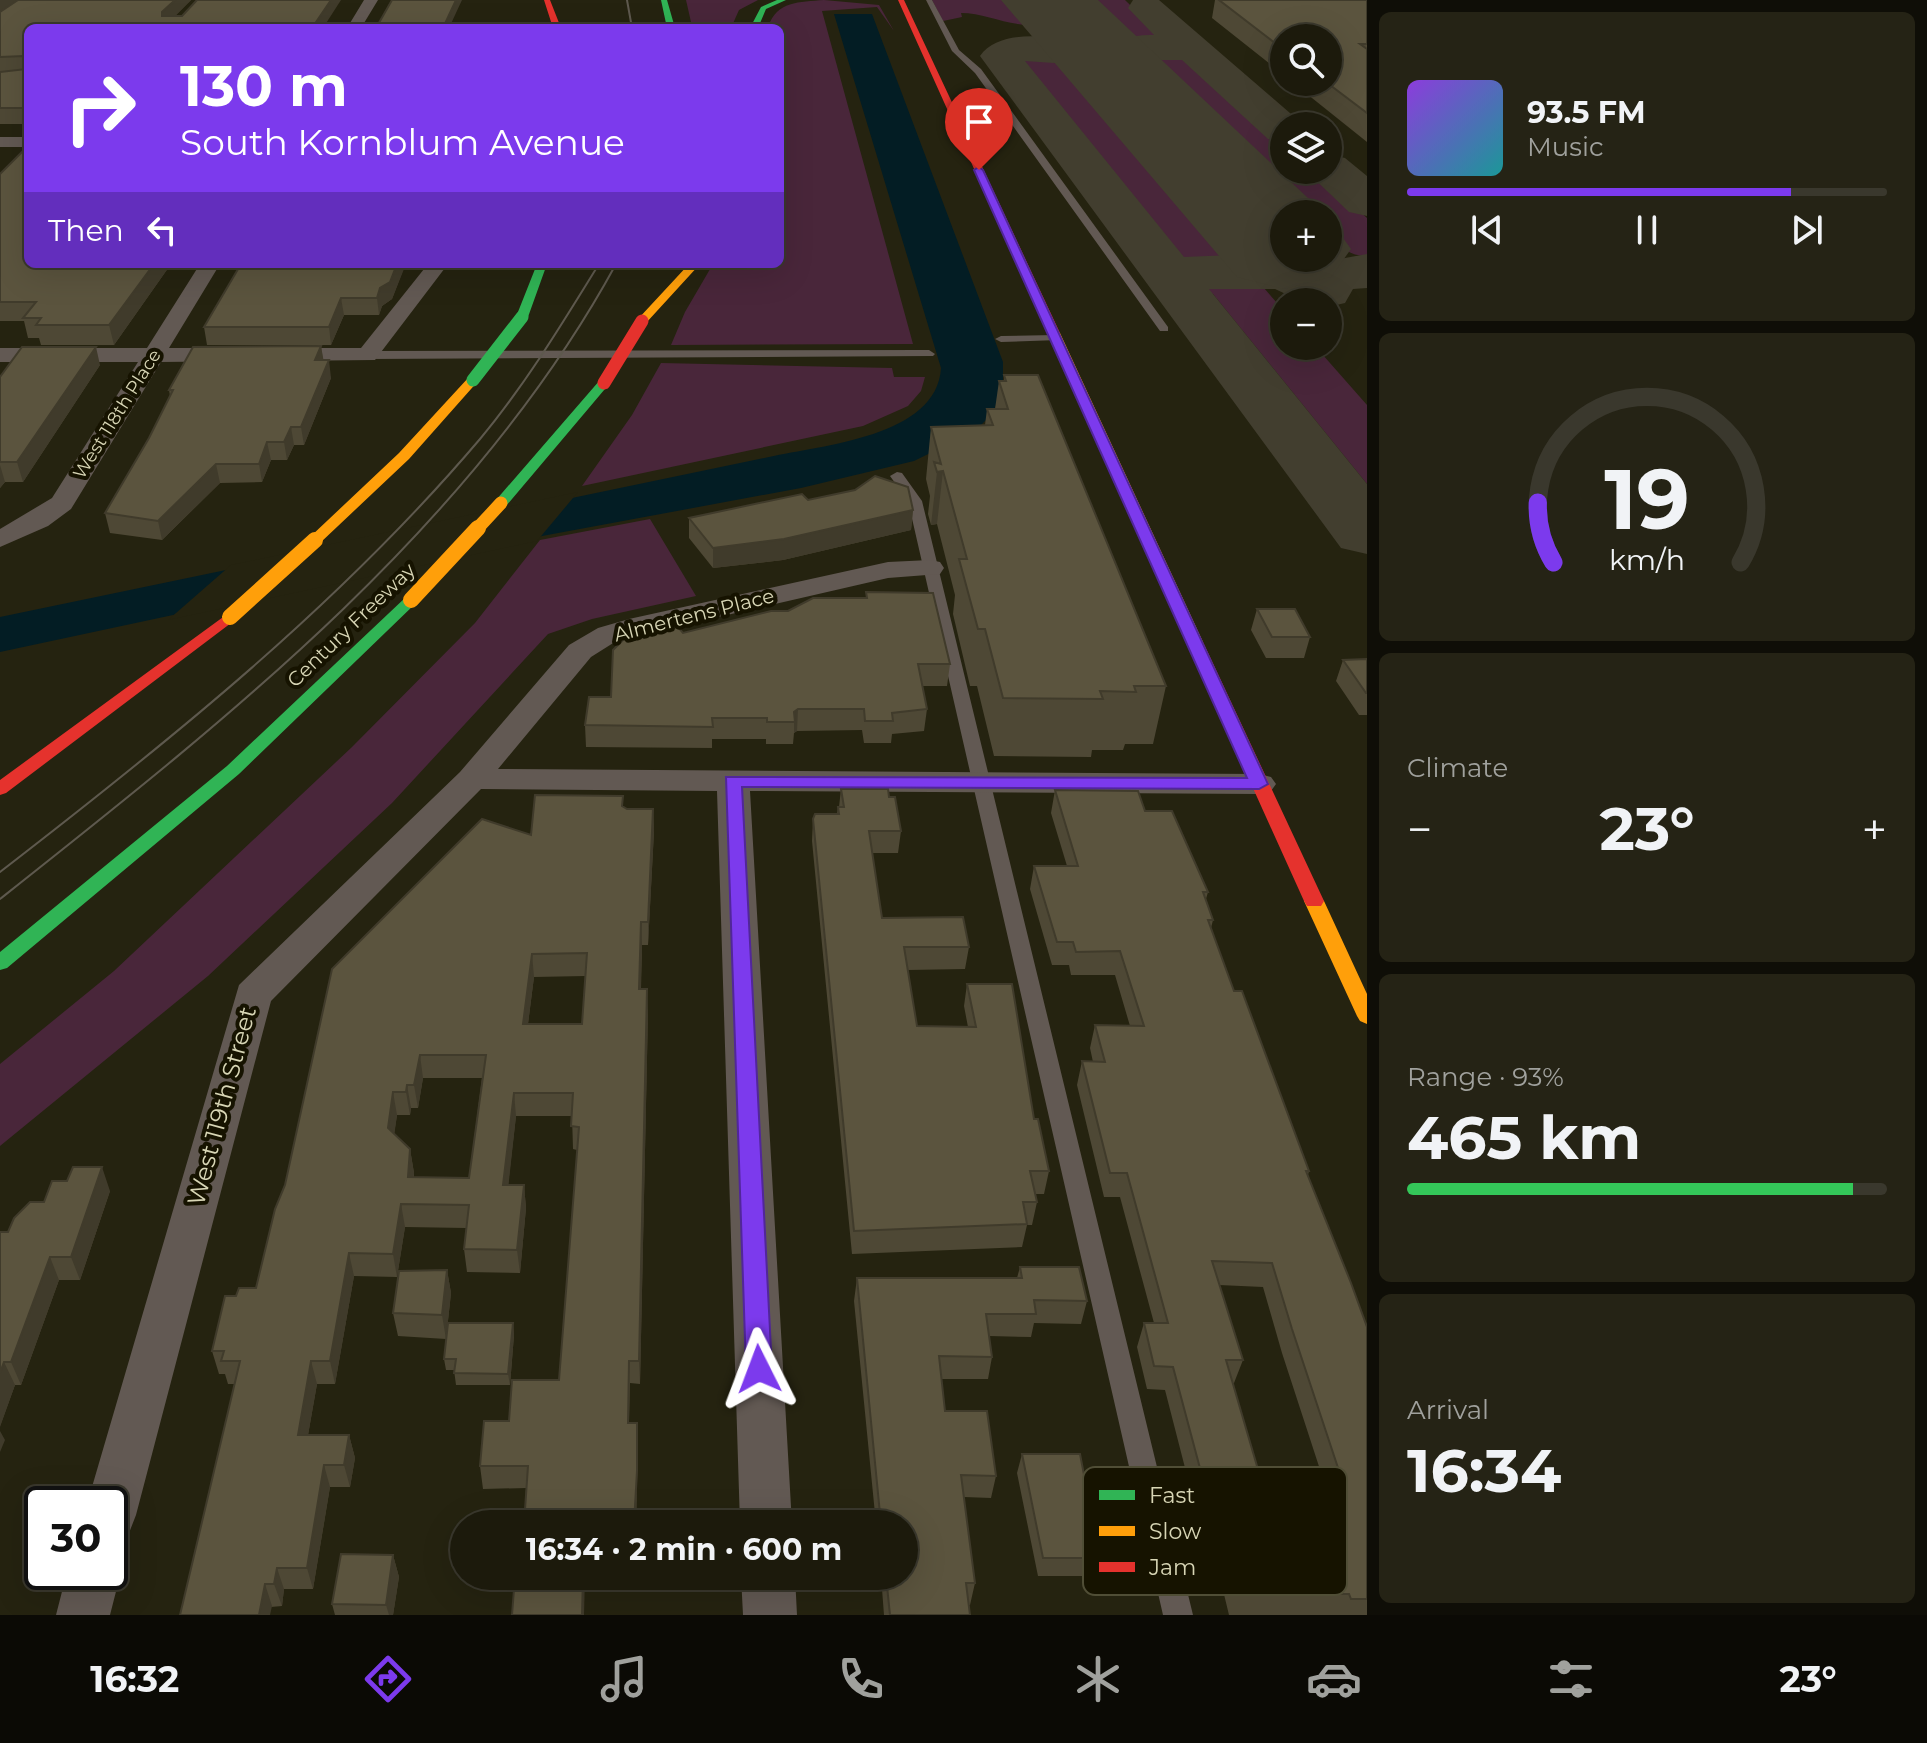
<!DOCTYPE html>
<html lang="en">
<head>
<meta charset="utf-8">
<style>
	:root { --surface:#1c1a0c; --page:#252315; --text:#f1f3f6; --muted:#a0a19d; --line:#3a382d; --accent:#7c3aed }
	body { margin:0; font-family:Montserrat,sans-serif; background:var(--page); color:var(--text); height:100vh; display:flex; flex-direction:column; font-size:30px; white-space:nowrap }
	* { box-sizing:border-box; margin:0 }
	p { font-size:26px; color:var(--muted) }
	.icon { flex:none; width:44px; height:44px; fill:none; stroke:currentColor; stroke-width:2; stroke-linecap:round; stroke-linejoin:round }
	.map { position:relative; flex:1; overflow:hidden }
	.panel { display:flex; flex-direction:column; gap:12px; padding:12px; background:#0f0e07; width:560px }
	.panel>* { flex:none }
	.guide { position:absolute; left:24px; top:24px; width:760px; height:244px; border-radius:12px; box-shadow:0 8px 32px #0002,0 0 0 2px var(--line); background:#7c3aed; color:#fff; overflow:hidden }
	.controls { position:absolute; left:1270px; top:24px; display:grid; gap:16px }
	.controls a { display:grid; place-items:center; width:72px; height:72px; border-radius:50%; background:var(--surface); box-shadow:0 8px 32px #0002,0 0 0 2px var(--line); font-size:40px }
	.speed { position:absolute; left:24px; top:1486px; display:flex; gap:16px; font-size:40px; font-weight:700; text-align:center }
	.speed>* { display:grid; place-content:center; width:104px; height:104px; border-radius:50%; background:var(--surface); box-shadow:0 8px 32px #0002,0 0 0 2px var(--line); line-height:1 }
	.speed .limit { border:4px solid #111; border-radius:12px; background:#fff; color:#111 }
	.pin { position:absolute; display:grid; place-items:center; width:68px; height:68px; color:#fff; margin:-82px -34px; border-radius:50% 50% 50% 0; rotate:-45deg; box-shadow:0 0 8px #0007 }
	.pin .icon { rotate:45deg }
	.me { position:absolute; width:88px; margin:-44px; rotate:357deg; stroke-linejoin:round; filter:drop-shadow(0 0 6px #0008) }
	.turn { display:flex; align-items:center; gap:28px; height:168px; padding:0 24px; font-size:36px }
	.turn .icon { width:104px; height:104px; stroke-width:2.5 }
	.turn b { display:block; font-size:56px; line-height:68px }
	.then { display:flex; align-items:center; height:76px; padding:0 24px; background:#0003; gap:16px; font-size:30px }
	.big { font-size:60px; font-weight:700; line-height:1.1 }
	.panel .widget { flex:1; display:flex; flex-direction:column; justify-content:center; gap:12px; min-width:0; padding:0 28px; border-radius:12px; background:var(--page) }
	.panel .dial { align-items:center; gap:0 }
	.dial svg { height:208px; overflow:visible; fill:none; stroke:var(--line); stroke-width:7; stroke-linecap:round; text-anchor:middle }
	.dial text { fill:var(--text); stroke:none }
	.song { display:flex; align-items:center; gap:24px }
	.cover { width:96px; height:96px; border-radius:12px; background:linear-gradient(135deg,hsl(270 70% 55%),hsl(180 70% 35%)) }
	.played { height:8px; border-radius:4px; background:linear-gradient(90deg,var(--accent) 80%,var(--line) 80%) }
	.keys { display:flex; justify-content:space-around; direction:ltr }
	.heat { display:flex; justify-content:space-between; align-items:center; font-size:44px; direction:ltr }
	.charge { height:12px; border-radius:6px; background:linear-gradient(90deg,#34c759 93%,var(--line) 0) }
	.trip { position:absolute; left:450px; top:1510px; width:468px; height:80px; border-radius:40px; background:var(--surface); box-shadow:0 8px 32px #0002,0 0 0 2px var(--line); font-weight:700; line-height:80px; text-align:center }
	.menu { display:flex; height:128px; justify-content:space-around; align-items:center; background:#0b0a05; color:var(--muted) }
	.menu .icon { width:56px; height:56px }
	.menu .active { color:var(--accent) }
	.menu b { font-size:36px; color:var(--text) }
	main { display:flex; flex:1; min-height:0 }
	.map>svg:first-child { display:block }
	.green { fill:#49263a }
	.water { fill:#031d24 }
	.pier { fill:#252310 }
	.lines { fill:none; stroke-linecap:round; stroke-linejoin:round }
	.taxiway { fill:#423e2f; fill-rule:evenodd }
	.runway { fill:#423e2f; fill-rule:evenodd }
	.lane { fill:#625953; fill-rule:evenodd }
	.street { fill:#625953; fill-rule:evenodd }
	.fast { fill:#30b455; fill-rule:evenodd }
	.slow { fill:#ff9f0a; fill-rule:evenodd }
	.jam { fill:#e5322d; fill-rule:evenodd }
	.tram { stroke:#5e594e; stroke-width:2 }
	.fast-bridge { stroke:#30b455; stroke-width:13 }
	.slow-bridge-far1 { stroke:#ff9f0a; stroke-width:13 }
	.slow-bridge { stroke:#ff9f0a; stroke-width:16 }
	.jam-bridge { stroke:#e5322d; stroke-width:13 }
	.wall { fill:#4e4835; fill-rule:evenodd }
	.shaded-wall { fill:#403b2b }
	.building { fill:#5b543e; stroke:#403b2b; stroke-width:2; fill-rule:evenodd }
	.route { fill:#7c3aed; stroke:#51269a; stroke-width:2 }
	.labels { text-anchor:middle; stroke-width:8; stroke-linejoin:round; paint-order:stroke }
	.far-street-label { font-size:18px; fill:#d8d6b5; stroke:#161300 }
	.street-label { font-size:20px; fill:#d8d6b5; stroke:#161300 }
	.near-street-label { font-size:24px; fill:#d8d6b5; stroke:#161300 }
	.key { fill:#161300; stroke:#504e36; stroke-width:2 }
	.key-label { font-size:22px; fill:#d8d6b5 }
</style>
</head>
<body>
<main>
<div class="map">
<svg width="1367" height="1615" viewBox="0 0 1367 1615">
	<rect width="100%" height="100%" fill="#252310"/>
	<path class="green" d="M686 0H758L739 10 731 28 691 22Z
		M824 0 879 5 894 31 877 7 822 11 913 344 671 345 685 312 713 264H780V28L768 27C777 1 799 2 824 0Z
		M932 0H1009L1030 25C1006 25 984 13 961 13L962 17 943 21Z
		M1085 0H1125L1164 38 1123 37Z
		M1155 55 1179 56 1191 60 1284 143V170H1314L1367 218V256C1349 256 1341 247 1328 235V214H1306L1149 63 1147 58Z
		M1047 56 1067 58 1073 62 1066 63 1237 258H1250L1249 264 1205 267 1176 259 1173 256 1180 255 1026 64 1017 61Z
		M1242 280 1273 287 1264 288 1284 311V346H1315L1367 405V484L1213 294 1202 290 1204 283Z
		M661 363 892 368 894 377H925L921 391 908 406 863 426 582 486 632 415Z
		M650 519 696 596 592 619 548 634 392 803 208 976 0 1146V1064L114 971 352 747 475 623 540 540Z"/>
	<path class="water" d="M834 14H872L1003 362V387L993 413 975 431 914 461 801 488 542 536 0 652V617L769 457C822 445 937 437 941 368Z"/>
	<path class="pier" d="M578 492 537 541 168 620 231 565Z"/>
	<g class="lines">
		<path class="taxiway" d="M1133 0H1159L1305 126H1284V143L1268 139 1182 60H1125L1127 64 1121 73 1107 76 1069 64 1025 61 1184 257 1257 254 1312 264 1367 254V288L1353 289 1345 303 1328 307V302H1303L1275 289H1209L1367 484V554L1341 548 980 56C997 31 1041 35 1068 40 1075 41 1085 46 1092 45 1113 42 1132 34 1154 35L1128 8Z
			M1328 154 1345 158 1367 176V216L1349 212 1305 170H1328Z"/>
		<path class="runway" d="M1001 0H1098L1325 214H1284V258H1328V217L1331 221 1351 249 1331 277 1284 289 1237 277Z"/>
		<path class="lane" d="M926 0H932L959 50 981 69 1168 327V331H1160L975 73 952 51Z
			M1055 335 1061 338 1059 340 1001 342 995 339 1001 336Z
			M929 350 935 354 933 356 367 359 361 355 367 351Z
			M897 472 902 473 922 501 1193 1615H1163L908 501 890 476Z"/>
		<path class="street" d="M364 0H378L361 28H347Z
			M0 137H28V147H0Z
			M200 264H220L169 348H361L428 264H448L375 360 161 362 71 509 48 526 0 547V529L52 498 138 362H0V348H147Z
			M930 560 940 562 944 568 940 574 888 578 618 640 591 657 498 769 1259 774 1271 777 1276 784 1271 791 1259 794 750 791 792 1524H740L717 791 481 789 271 1001 136 1515 129 1533 110 1540V1504H87L239 985 460 772 569 645 598 628 629 619 888 562Z
			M110 1552 121 1572 110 1615H56L67 1572H110Z
			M741 1576H795L797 1615H743Z"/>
		<path class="fast" d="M661 0H667L675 28H667Z
			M777 0H786L766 9 758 28H750L761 7Z
			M537 264H547L528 317 518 319 516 317Z
			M600 380 610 383 506 506H496V500Z
			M411 595 419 600 416 603 239 774 7 968 0 970V952L227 766 406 597Z"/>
		<path class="slow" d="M689 264H700L646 323H638V319Z
			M1054 330 1060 333 1203 642 1201 645 1195 647 1187 642 1048 333Z
			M469 377 479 380 409 459 320 543H310V537L399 453Z
			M1314 894 1324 901 1367 994V1024L1360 1021 1357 1016 1304 901Z"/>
		<path class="jam" d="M544 0H550L561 28H553Z
			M898 0H904L1060 333 1058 335 1048 333Z
			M230 612 238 617 235 620 6 793 0 795V780Z
			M1195 637 1203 642 1324 901 1321 906H1307L1304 901 1187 642Z"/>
		<path class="tram" d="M627 0 632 28
			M0 872C171 740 340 604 480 439 525 385 562 324 599 264
			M0 899C230 717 474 525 616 264"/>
		<path class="fast-bridge" d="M473 380 522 317"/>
		<path class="slow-bridge-far1" d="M476 530 501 503"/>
		<path class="slow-bridge" d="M411 600 478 528
			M230 617 315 540"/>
		<path class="jam-bridge" d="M604 383 642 321"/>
	</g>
	<path class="wall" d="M0 0H17L7 7 18 0H191L175 16 323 28H28V124H0Z
		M1215 0H1367V142L1292 82H1328L1284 38V75L1212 18Z
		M0 174 28 264H171L114 345H41L39 338H28L24 321H0Z
		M405 265 392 299 382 306 379 315H344L331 345H207L204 327Z
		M321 346 323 360 331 378 304 445H294L287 460H271L262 482 220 483 162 540 110 533 105 513 149 438 170 396 169 390Z
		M100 365 23 482H5L0 488V377Z
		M1004 375 1166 686 1153 744H1125L1123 750H1092L1091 757 994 756 977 686H970L953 614 955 595 937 524 931 525 928 514 930 496 926 479 931 427 985 425 987 409H995L999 381H1004Z
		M808 500 913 510 911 530 783 560 713 568 689 538V518Z
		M866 592 950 664 947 686H922L927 709 924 731 892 734 891 743H864L862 730 797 731 794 733 793 744H766V739H712V748L586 747 585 725 611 697 683 633 788 611 866 598Z
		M1257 609 1310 637 1304 658H1266L1251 630Z
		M1367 659V715H1359L1336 681 1343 660Z
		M841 789 889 797 901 831 898 853H872L882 918 969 947 965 969 908 970 917 1026 968 1027 964 1006 967 984 1034 1119 1049 1171 1044 1194H1035L1037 1202 1032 1225H1027L1022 1247 852 1254 812 841 813 819 837 814 838 807H839Z
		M1055 790 1145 811 1208 892 1206 899 1213 920 1211 928 1234 991 1309 1171 1308 1175 1367 1327V1615H1229L1200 1495H1192L1165 1390 1147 1389 1137 1347 1144 1323H1154L1120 1197H1104L1077 1085 1082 1061 1093 1062 1090 1048 1095 1025 1130 1026 1115 975H1071L1069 965H1052L1030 889 1034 866H1067L1051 813ZM1219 1285 1263 1287 1282 1353 1327 1491 1264 1490 1233 1383H1234L1243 1360Z
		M623 796V807L627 809H653L654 831 648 945H642L641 989 648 1012 640 1384 630 1383 629 1423 638 1445 636 1524H524L526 1488 483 1489 480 1466 509 1421 559 1380 577 1150 573 1149 572 1116H516L508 1185H524L526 1208 520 1273 467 1272 464 1249 466 1228 405 1227 397 1277 354 1276 335 1384H317L308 1435H349L355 1458 350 1487H330L313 1589H284L282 1606 180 1615 235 1384H228L225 1374H219L212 1351 236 1296 256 1288 531 835ZM586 976 582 1024H528L534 977ZM423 1078H482L469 1178 414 1177V1173L410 1149 394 1134 397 1115H410L411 1108H418Z
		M110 1191 80 1280H59L21 1385H15L0 1426 8 1232 44 1202Z
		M1020 1267 1087 1301 1081 1324 1034 1323 1031 1337 989 1336 992 1357 988 1379H941L945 1411 996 1476 991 1498 964 1497 975 1583 970 1605H969L970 1615H884L881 1576H904V1524H876L854 1301 857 1278H1017Z
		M447 1270 451 1293 446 1339 398 1336 393 1313Z
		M513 1323 514 1335 510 1385H456L454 1370H446L444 1359Z
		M1022 1454 1091 1511 1128 1558 1122 1576H1038L1017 1473Z
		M393 1555 399 1577 393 1615H335L332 1604Z"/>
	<path class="shaded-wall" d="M0 0H17L0 12Z
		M175 0H191L165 26 164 28 162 12Z
		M331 0H341L323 28H312Z
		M456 0H462L449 28H443Z
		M154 264H171L114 345 109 325Z
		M397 264H406L392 299 382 306 379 315 377 298 380 288Z
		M341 298 344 315 331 345 329 327Z
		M321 346 324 363 315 360Z
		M96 347 100 365 23 482 17 462Z
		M329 360 331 378 304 445 301 427Z
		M291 427 294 445 287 460 284 442Z
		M267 442 271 460 262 482 259 464Z
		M216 464 220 483 162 540 158 521Z
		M0 465 5 482 0 488Z
		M943 471 937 524 931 525 937 472Z
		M913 510 911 530 783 560 713 568V548Z
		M798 709 797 731 794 733V712Z
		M653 809 654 831 648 945V922Z
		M641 922 642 945 640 1012 639 989Z
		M532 954 534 977 525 1047 523 1024Z
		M647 989 648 1012 640 1384 639 1361Z
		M420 1055 423 1078 418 1108 414 1085Z
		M407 1085 411 1108 410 1115 406 1092Z
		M393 1092 397 1115 392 1151 388 1128Z
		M514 1093 516 1116 506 1208 503 1185Z
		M410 1149 414 1173 412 1200 408 1177Z
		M102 1167 110 1191 80 1280 71 1257Z
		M524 1185 526 1208 520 1273 517 1250Z
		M401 1204 405 1227 397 1277 393 1254Z
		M349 1253 354 1276 335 1384 330 1361Z
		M50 1257 59 1280 21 1385 11 1362Z
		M447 1270 451 1293 446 1339 442 1315Z
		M513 1323 514 1335 510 1385 508 1374Z
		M311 1361 317 1384 304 1458 298 1435Z
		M4 1362 15 1385 0 1427V1373Z
		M637 1423V1494L636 1524H634Z
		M0 1431 5 1440 0 1452Z
		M349 1435 355 1458 350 1487 344 1465Z
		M324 1465 330 1487 313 1589 307 1568Z
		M393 1555 399 1577 393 1615H389L386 1605Z
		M277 1568 284 1589 282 1606 274 1584Z
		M583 1576H585L584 1615H582Z
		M265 1584 272 1606 270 1615H259Z"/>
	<path class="building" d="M18 0H175L162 12V16H182L197 0H331L312 28H28V108H0V72L27 69 24 56 0 57V12Z
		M392 0H456L443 28H376Z
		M1219 0H1367V44H1360L1367 49V113L1326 82H1328V38H1284V50Z
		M28 146V264H154L109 325H36L41 318H23L36 302H0V174Z
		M241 264H397L390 282 380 288 377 298H341L329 327H204Z
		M321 346 315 360H329L301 427H291L284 442H267L259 464H216L158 521 105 513 149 438 173 390H169L193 347Z
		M22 347H96L17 462H0V377Z
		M1004 375H1038L1166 686H1134L1136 692 1100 691 1103 699 1003 698 985 629H978L959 559H967L943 471 937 472 934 462 941 464 931 427 993 425 987 409H1008L999 381H1006Z
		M875 476 908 487 913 510 784 539 713 548 689 518 802 494 808 500 855 490Z
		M866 592 933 593 950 664H918L927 709 892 713 893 721H865L864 709H798L794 712 795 722H767V718H712L713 727 585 725 589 697H611L613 650 624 639 678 627 683 633 771 611H788L813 598H867Z
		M1257 609H1295L1310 637H1272Z
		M1367 659V693H1366L1343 660Z
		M841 789H888L889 797H895L901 831H869L882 918 963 917 969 947H904L917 1026 976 1027 967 984H1012L1034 1119H1038L1049 1171H1030L1037 1202H1023L1027 1224 854 1231 813 819 815 814H839L838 807H844Z
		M1055 790 1138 791 1145 811H1172L1208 892H1203L1213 920H1208L1234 991H1242L1309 1171H1306L1351 1283 1367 1327V1599H1351L1349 1594H1239L1209 1472H1201L1173 1367 1154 1366 1144 1323H1168L1127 1173H1110L1082 1061 1105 1062 1095 1025 1144 1026 1120 951 1076 952 1073 942H1057L1034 866H1078ZM1212 1261 1272 1263 1292 1329 1346 1492 1264 1490 1226 1360H1243Z
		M535 795 623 796 622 806 627 809H653L648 922H641L639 989H647L639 1361H629L628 1423H637V1471L634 1524H524L528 1466H480L484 1421H509L512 1380H559L579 1127 571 1126 573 1093H514L503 1185H524L517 1250 464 1249 469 1205 401 1204 393 1254 349 1253 330 1361H311L298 1435H349L344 1465H324L307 1568H277L274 1584H265L259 1615H180L240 1361H221L224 1351H212L225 1296H236L239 1288H256L275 1209 285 1185 332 969 482 819 531 835ZM587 953 582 1024H523L532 954ZM420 1055H486L469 1178 408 1177 410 1149 388 1128 393 1092H406L407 1085H414Z
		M73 1167H102L71 1257H50L11 1362H4L0 1373V1232H8L14 1218 30 1202H44L52 1181H67Z
		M1020 1267H1079L1087 1301 1034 1300 1036 1314H986L992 1357 939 1356 945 1411H987L996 1476 961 1475 975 1583H966L970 1615H890L886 1576H904V1524H881L857 1278H1022Z
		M447 1270 442 1315 393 1313 399 1271Z
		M448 1323H513L508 1374 454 1373 456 1359H444Z
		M1022 1454H1080L1091 1511H1118L1128 1558H1043Z
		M341 1554 393 1555 386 1605 332 1604Z
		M515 1576H583L582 1615H512Z"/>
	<path class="route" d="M979 167 983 170 1268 784 1259 789 742 787 772 1369 768 1377 759 1381 750 1377 746 1369 726 777 1247 778 974 170Z"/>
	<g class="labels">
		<g class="far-street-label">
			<text transform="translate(117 414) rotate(-58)" y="6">West 118th Place</text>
		</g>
		<g class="street-label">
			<text transform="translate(694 615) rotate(-14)" y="7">Almertens Place</text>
			<text transform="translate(351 625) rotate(-44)" y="7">Century Freeway</text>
		</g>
		<g class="near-street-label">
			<text transform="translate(222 1106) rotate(-75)" y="8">West 119th Street</text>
		</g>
	</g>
	<rect x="1083" y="1467" width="264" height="128" rx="12" class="key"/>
	<rect x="1099" y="1490" width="36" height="10" fill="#30b455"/>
	<rect x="1099" y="1526" width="36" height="10" fill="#ff9f0a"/>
	<rect x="1099" y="1562" width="36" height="10" fill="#e5322d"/>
	<g class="key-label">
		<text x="1149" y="1503">Fast</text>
		<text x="1149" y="1539">Slow</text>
		<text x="1149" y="1575">Jam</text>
	</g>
</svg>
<div class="controls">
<a><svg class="icon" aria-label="search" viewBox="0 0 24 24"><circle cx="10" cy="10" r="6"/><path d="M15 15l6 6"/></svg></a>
<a><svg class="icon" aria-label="layers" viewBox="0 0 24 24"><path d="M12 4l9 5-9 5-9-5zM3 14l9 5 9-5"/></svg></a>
<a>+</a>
<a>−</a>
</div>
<div class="speed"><div class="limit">30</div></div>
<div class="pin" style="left:979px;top:170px;background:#d93025"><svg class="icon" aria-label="arrive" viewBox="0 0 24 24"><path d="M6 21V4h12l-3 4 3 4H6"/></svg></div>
<svg class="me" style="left:759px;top:1369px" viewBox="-20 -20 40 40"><path d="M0-17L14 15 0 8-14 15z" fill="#7c3aed" stroke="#fff" stroke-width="4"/></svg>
<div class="trip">16:34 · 2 min · 600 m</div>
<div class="guide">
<div class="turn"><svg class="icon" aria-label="right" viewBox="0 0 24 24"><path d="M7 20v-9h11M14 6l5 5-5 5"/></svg><div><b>130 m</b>South Kornblum Avenue</div></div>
<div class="then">Then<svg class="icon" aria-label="left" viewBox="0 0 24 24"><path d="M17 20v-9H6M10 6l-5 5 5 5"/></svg></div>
</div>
</div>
<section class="panel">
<div class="widget">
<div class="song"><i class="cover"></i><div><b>93.5 FM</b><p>Music</p></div></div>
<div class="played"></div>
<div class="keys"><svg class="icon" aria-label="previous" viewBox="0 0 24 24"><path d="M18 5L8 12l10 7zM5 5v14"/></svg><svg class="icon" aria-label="pause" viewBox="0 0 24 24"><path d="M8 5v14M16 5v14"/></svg><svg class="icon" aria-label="next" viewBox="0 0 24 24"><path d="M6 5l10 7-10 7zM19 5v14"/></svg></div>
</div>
<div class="widget dial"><svg viewBox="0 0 100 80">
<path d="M14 69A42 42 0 1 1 86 69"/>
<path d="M14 69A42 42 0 0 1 8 46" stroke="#7c3aed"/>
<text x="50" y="56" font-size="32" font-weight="700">19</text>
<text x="50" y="72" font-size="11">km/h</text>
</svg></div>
<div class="widget"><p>Climate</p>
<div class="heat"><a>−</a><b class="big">23°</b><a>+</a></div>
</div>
<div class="widget"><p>Range · 93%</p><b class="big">465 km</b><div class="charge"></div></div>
<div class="widget"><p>Arrival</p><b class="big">16:34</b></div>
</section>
</main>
<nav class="menu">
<b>16:32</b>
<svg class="icon active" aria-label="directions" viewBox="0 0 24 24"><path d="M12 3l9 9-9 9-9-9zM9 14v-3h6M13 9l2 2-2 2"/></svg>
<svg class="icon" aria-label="music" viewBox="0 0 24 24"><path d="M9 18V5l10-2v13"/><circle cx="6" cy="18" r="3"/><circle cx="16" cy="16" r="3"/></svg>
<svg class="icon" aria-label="phone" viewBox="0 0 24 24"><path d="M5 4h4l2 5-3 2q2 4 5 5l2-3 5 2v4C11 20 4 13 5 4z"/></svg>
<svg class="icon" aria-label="climate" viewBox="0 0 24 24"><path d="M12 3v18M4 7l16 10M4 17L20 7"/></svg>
<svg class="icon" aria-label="car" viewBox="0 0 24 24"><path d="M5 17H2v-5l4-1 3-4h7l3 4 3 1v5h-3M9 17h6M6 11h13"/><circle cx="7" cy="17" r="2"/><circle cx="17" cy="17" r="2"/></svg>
<svg class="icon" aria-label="filters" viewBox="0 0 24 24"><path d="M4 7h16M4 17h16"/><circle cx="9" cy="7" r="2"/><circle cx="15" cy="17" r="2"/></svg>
<b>23°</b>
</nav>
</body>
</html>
